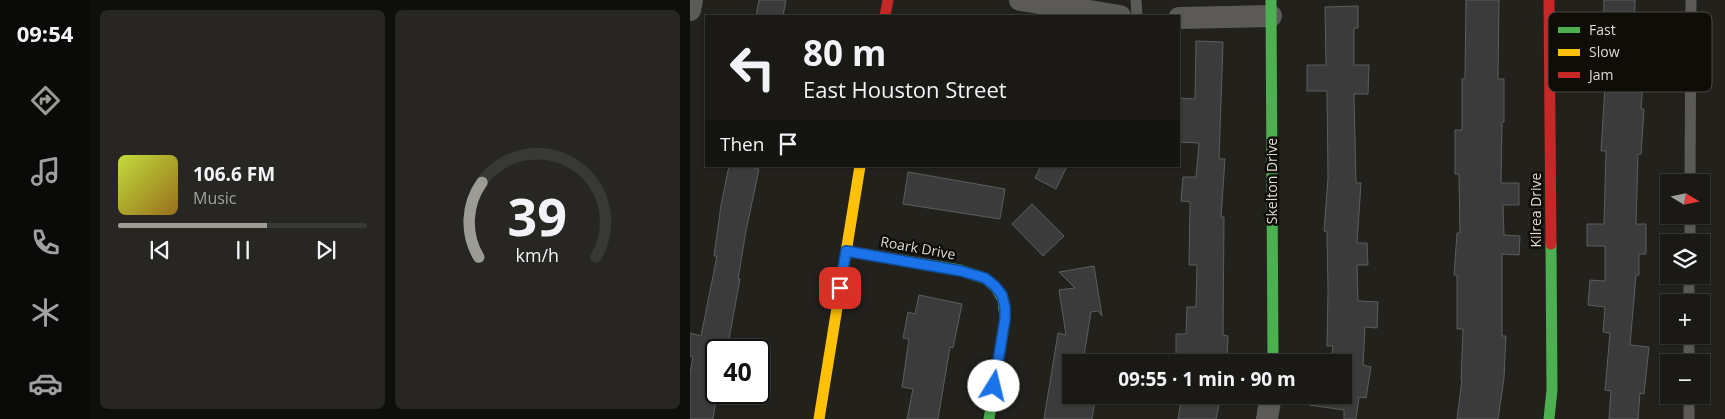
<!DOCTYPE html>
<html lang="en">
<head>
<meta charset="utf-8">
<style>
	:root { --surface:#1a1915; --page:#272622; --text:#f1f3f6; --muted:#9fa0a0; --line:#383834; --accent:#9c9b94 }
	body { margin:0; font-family:"Open Sans",sans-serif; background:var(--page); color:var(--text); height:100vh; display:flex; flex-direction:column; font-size:19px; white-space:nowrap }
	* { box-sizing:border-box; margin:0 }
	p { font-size:16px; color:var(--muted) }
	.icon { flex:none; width:28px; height:28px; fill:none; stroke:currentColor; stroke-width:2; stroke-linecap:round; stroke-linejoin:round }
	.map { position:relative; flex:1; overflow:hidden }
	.drawer { display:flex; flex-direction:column; gap:10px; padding:10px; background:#0e0e0c; width:600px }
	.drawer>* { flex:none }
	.banner { position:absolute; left:15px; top:15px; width:475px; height:152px; border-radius:0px; box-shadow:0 1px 4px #0004,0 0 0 1px var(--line); background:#1a1915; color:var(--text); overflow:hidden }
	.needle { width:32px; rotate:100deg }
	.controls { position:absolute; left:970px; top:174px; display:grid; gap:10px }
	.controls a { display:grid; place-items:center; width:50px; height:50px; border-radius:0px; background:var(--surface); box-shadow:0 1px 4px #0004,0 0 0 1px var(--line); font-size:25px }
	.speed { position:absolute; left:15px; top:339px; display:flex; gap:10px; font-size:25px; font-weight:700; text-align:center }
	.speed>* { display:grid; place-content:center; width:65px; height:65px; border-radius:50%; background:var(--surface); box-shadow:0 1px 4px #0004,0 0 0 1px var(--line); line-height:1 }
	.speed .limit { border:2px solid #111; border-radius:8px; background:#fff; color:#111 }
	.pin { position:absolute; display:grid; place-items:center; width:42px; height:42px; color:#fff; margin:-21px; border-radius:10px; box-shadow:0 2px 8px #0006 }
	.me { position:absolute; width:55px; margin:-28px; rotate:9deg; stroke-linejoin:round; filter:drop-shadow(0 0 4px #0008) }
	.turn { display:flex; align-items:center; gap:18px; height:105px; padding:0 15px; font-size:22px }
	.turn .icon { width:65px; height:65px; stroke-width:2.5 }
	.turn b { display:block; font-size:35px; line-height:42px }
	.then { display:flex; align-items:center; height:48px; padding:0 15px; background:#0003; gap:10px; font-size:19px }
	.drawer .widget { flex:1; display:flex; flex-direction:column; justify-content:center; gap:8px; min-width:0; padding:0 18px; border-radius:8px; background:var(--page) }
	.drawer .dial { align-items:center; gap:0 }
	.dial svg { height:130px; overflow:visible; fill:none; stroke:var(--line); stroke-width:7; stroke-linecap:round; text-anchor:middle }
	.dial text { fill:var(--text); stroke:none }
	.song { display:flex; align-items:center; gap:15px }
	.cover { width:60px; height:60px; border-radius:8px; background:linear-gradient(135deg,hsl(70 70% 55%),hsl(40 70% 35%)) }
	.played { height:5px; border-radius:2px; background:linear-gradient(90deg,var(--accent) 60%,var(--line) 60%) }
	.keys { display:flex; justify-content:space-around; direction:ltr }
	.drawer .tiles { flex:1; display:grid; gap:10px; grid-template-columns:repeat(2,1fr) }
	.trip { position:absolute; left:372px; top:354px; width:290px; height:50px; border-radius:0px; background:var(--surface); box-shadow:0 1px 4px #0004,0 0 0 1px var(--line); font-weight:700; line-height:50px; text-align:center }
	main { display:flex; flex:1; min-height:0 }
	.tab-bar { display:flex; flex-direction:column; width:90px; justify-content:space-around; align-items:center; background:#0a0a08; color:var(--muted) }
	.tab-bar .icon { width:35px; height:35px }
	.tab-bar .current { color:var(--accent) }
	.tab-bar b { font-size:22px; color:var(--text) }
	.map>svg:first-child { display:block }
	.building { fill:#3c3b3b; stroke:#5d5d5d }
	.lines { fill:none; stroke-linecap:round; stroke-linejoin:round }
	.lane { stroke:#5b5a56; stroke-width:11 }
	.street { stroke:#5b5a56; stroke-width:22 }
	.fast { stroke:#4caf50; stroke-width:11 }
	.slow { stroke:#ffc107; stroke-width:11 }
	.jam { stroke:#c62828; stroke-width:11 }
	.route-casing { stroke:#114b97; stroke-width:12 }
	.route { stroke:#1a73e8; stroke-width:9 }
	.labels { text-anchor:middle; stroke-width:5; stroke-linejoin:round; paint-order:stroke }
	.street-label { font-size:14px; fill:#dedcd4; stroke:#0e0d08 }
	.key { fill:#0e0d08; stroke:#4c4b45; stroke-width:1 }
	.key-label { font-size:14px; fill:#dedcd4 }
</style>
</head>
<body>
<main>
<nav class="tab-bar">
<b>09:54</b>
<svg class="icon current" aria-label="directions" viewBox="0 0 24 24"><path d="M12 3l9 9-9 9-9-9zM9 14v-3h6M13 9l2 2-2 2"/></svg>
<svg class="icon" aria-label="music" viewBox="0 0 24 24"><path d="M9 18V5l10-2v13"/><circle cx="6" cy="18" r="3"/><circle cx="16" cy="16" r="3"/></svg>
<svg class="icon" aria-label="phone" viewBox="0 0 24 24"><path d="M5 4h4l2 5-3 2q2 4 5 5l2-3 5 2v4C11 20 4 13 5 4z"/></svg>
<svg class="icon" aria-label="climate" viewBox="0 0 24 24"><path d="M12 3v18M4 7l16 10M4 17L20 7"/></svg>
<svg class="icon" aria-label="car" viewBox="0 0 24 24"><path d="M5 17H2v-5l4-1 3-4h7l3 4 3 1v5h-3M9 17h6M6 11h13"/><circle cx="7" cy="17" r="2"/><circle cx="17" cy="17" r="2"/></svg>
</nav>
<section class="drawer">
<div class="tiles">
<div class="widget">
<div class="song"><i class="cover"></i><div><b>106.6 FM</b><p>Music</p></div></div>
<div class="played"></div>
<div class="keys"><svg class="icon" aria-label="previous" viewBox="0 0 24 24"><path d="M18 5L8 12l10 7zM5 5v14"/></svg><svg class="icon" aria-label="pause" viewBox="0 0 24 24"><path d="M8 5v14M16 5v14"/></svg><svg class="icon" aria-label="next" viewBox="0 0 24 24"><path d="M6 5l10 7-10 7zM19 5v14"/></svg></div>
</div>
<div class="widget dial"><svg viewBox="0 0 100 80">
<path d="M14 69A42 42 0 1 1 86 69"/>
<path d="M14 69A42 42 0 0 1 16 23" stroke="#9c9b94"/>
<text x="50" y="56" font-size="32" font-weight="700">39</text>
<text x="50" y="72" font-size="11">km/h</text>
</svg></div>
</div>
</section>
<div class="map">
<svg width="1035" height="419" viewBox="0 0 1035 419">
	<rect width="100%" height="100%" fill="#22211c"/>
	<path class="building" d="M69 0H96L93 16H66Z
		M776 0H809L808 79H814V122H812L811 183H829V205H813L814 235 830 236 829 255 812 254V336H816L814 378 808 419H767L772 380H771L773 329H767V275H764L767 233H770L769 174H765V130H772V79H775Z
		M914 0H945L944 51 955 52 951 109H954L951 154H948L946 224H956V254H949V275H946L940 345 959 347 954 394 950 393 948 419H919L921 391 915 390 920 333 913 332 915 307 898 305 900 280 915 281V246H897V224H914L916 151H911L918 39H913Z
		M668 6V28H664V65H679L678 94H664L666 183H671L667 243H677L678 265H667L668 301 688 302 687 328 675 327 673 365 681 367 676 398 669 397 666 419H654V410L619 405 620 395H654V362H641L643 346H637L638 291 637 232 634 231 638 178 637 91H617V65H636L635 7Z
		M506 41 533 42 529 159H535L531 217H534L533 335 538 336 537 362H486V334H496L497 307H506L507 265H499L500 202 491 201 493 177H506L509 143 489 142V98L505 99Z
		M39 166H56L69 169 56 231 48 279H50L37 350H26V400L23 419H0V372L3 357 0 356V333L11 336 27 256H24L31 205Z
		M351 166H377L366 189 345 178Z
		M218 172 315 189 310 219 213 204Z
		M342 204 374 236 353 256 322 224Z
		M404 266 412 316 408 311 401 312 393 362H381V395H406L402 419H354L368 333 376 335 369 290 385 288 369 272Z
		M229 295 272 304 263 348 260 347 248 419H217L223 389 212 387 219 339 213 338 218 312 225 314Z
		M492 395 530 400 526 419H488Z"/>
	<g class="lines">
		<path class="lane" d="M446 0 447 16
			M1000 182 1001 0
			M1000 242V215
			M999 302V275
			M999 362V335
			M999 419V395"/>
		<path class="street" d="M330 0 430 16
			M0 10 2 0
			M489 18 581 16
			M577 419 581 395"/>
		<path class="fast" d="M581 0 583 362
			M156 251 270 270 296 279 306 288 313 300 315 319 299 419
			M859 419 862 390 861 244"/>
		<path class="slow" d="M129 419 170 166"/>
		<path class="jam" d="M859 0 861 244
			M195 16 198 0"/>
	</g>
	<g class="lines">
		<defs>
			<path id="route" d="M150 288 156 251 271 271 295 278 305 286 312 295 315 307V319L304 386"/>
		</defs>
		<use href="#route" class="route-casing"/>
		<use href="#route" class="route"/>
	</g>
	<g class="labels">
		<g class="street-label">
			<text transform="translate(582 181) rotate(-90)" y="5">Skelton Drive</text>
			<text transform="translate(846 210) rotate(-90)" y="5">Kilrea Drive</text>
			<text transform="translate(228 248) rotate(10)" y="5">Roark Drive</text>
		</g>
	</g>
	<rect x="858" y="12" width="164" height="80" rx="8" class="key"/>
	<rect x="868" y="27" width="22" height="6" fill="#4caf50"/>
	<rect x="868" y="49" width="22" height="7" fill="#ffc107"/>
	<rect x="868" y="72" width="22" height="6" fill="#c62828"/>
	<g class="key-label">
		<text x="899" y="35">Fast</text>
		<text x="899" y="57">Slow</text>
		<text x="899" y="80">Jam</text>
	</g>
</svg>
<div class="controls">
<a><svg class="needle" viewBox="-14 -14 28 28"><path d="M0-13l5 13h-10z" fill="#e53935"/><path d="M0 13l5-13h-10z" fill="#9fa0a0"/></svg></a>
<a><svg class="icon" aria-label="layers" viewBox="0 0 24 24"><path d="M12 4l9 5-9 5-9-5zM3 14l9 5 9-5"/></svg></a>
<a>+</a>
<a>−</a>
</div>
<div class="speed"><div class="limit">40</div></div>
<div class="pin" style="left:150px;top:288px;background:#d93025"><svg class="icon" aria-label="arrive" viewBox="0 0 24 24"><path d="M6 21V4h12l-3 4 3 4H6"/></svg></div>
<svg class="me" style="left:304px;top:386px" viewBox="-20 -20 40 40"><circle r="19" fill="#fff"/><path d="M0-13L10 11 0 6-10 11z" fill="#1a73e8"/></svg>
<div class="trip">09:55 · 1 min · 90 m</div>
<div class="banner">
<div class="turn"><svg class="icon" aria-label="left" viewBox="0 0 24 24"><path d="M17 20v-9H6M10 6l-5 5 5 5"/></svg><div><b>80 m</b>East Houston Street</div></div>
<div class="then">Then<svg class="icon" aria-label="arrive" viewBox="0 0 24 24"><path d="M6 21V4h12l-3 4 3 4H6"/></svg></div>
</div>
</div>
</main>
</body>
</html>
